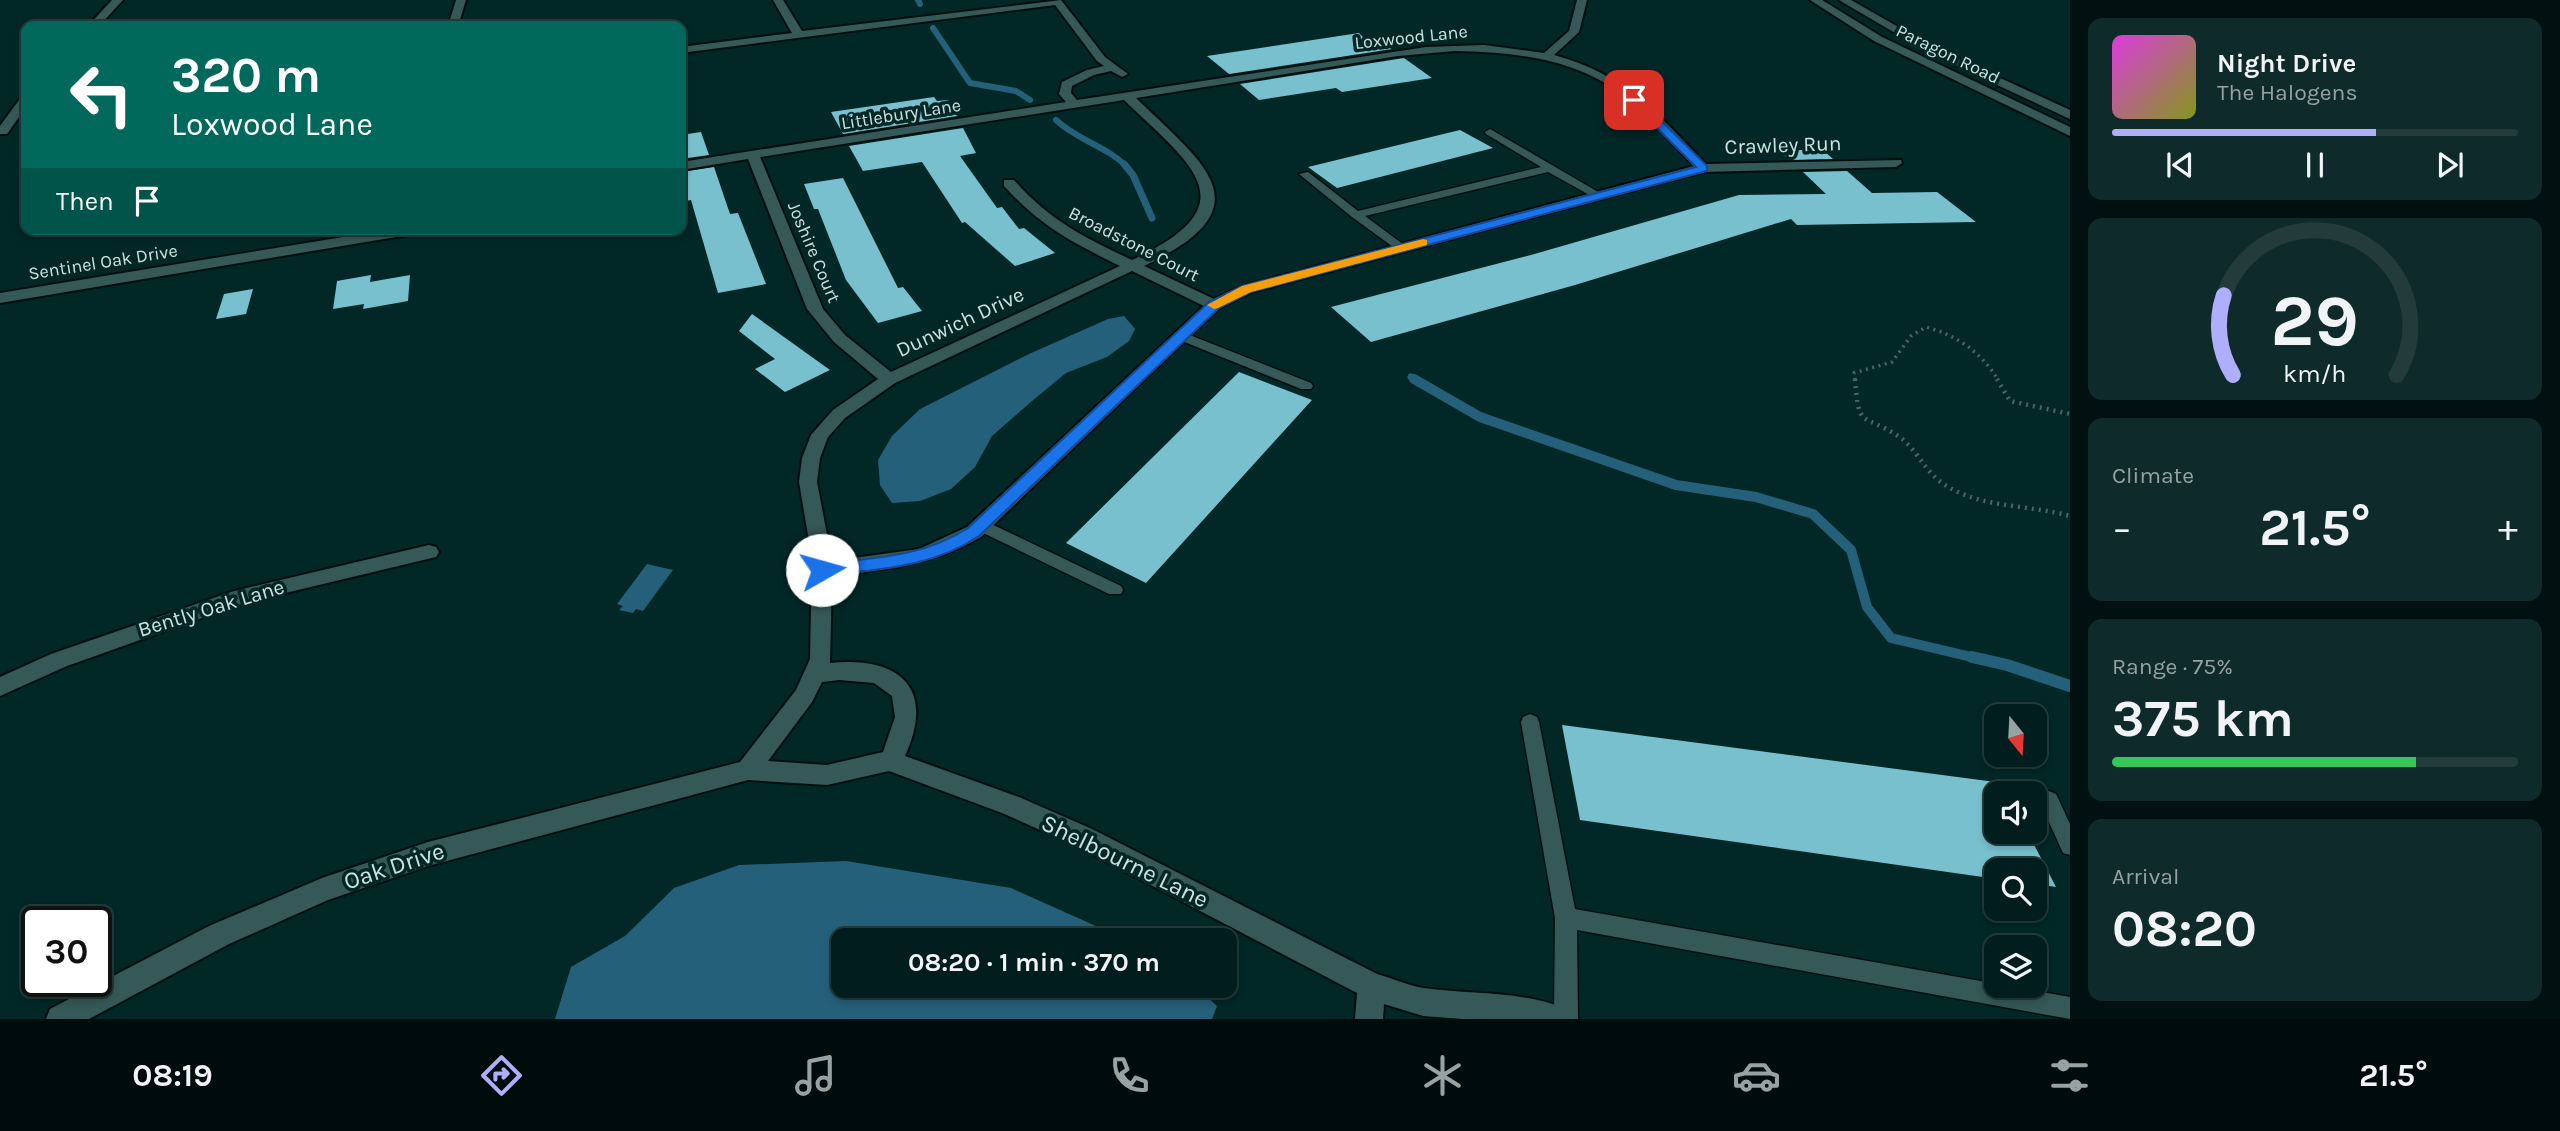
<!DOCTYPE html>
<html lang="en">
<head>
<meta charset="utf-8">
<style>
	:root { --surface:#011d1d; --page:#0f2a2a; --text:#f1f3f6; --muted:#96a2a4; --line:#233b3b; --accent:#afaefa }
	body { margin:0; font-family:Karla,sans-serif; background:var(--page); color:var(--text); height:100vh; display:flex; flex-direction:column; font-size:26px; white-space:nowrap }
	* { box-sizing:border-box; margin:0 }
	p { font-size:23px; color:var(--muted) }
	.icon { flex:none; width:38px; height:38px; fill:none; stroke:currentColor; stroke-width:2; stroke-linecap:round; stroke-linejoin:round }
	.map { position:relative; flex:1; overflow:hidden }
	.side { display:flex; flex-direction:column; gap:18px; padding:18px; background:#011010; width:490px }
	.side>* { flex:none }
	.banner { position:absolute; left:21px; top:21px; width:665px; height:214px; border-radius:14px; box-shadow:0 4px 10px #0003,0 0 0 2px var(--line); background:#00695c; color:#fff; overflow:hidden }
	.needle { width:46px; rotate:162deg }
	.controls { position:absolute; left:1984px; top:704px; display:grid; gap:14px }
	.controls a { display:grid; place-items:center; width:63px; height:63px; border-radius:14px; background:var(--surface); box-shadow:0 4px 10px #0003,0 0 0 2px var(--line); font-size:35px }
	.speed { position:absolute; left:21px; top:906px; display:flex; gap:14px; font-size:35px; font-weight:700; text-align:center }
	.speed>* { display:grid; place-content:center; width:91px; height:91px; border-radius:50%; background:var(--surface); box-shadow:0 4px 10px #0003,0 0 0 2px var(--line); line-height:1 }
	.speed .limit { border:4px solid #111; border-radius:10px; background:#fff; color:#111 }
	.pin { position:absolute; display:grid; place-items:center; width:60px; height:60px; color:#fff; margin:-30px; border-radius:14px; box-shadow:0 4px 10px #0006 }
	.me { position:absolute; width:77px; margin:-38px; rotate:83deg; stroke-linejoin:round; filter:drop-shadow(0 0 5px #0008) }
	.turn { display:flex; align-items:center; gap:24px; height:147px; padding:0 35px; font-size:32px }
	.turn .icon { width:91px; height:91px; stroke-width:2.5 }
	.turn b { display:block; font-size:49px; line-height:60px }
	.then { display:flex; align-items:center; height:66px; padding:0 35px; background:#0003; gap:14px; font-size:26px }
	.big { font-size:52px; font-weight:700; line-height:1.1 }
	.side .tile { flex:1; display:flex; flex-direction:column; justify-content:center; gap:10px; min-width:0; padding:0 24px; border-radius:14px; background:var(--page) }
	.side .dial { align-items:center; gap:0 }
	.dial svg { height:182px; overflow:visible; fill:none; stroke:var(--line); stroke-width:7; stroke-linecap:round; text-anchor:middle }
	.dial text { fill:var(--text); stroke:none }
	.song { display:flex; align-items:center; gap:21px }
	.cover { width:84px; height:84px; border-radius:10px; background:linear-gradient(135deg,hsl(300 70% 55%),hsl(70 70% 35%)) }
	.played { height:7px; border-radius:4px; background:linear-gradient(90deg,var(--accent) 65%,var(--line) 65%) }
	.keys { display:flex; justify-content:space-around; direction:ltr }
	.heat { display:flex; justify-content:space-between; align-items:center; font-size:38px; direction:ltr }
	.charge { height:10px; border-radius:5px; background:linear-gradient(90deg,#34c759 75%,var(--line) 0) }
	.trip { position:absolute; left:831px; top:928px; width:406px; height:70px; border-radius:14px; background:var(--surface); box-shadow:0 4px 10px #0003,0 0 0 2px var(--line); font-weight:700; line-height:70px; text-align:center }
	.tab-bar { display:flex; height:112px; justify-content:space-around; align-items:center; background:#000c0c; color:var(--muted) }
	.tab-bar .icon { width:49px; height:49px }
	.tab-bar .on { color:var(--accent) }
	.tab-bar b { font-size:32px; color:var(--text) }
	main { display:flex; flex:1; min-height:0 }
	.map>svg:first-child { display:block }
	.water { fill:#246079 }
	.lines { fill:none; stroke-linecap:round; stroke-linejoin:round }
	.stream-far3 { stroke:#246079; stroke-width:6 }
	.stream-far2 { stroke:#246079; stroke-width:7 }
	.stream-far1 { stroke:#246079; stroke-width:10 }
	.stream { stroke:#246079; stroke-width:12 }
	.building { fill:#79c0ce }
	.service-casing { stroke:#000f0e; stroke-width:3 }
	.minor-casing { stroke:#000f0e; stroke-width:4 }
	.tertiary-casing { stroke:#000f0e; stroke-width:4 }
	.path-far1 { stroke:#476766; stroke-width:3.5; stroke-dasharray:2 4.5; stroke-linecap:butt }
	.path { stroke:#476766; stroke-width:4.5; stroke-dasharray:2 5; stroke-linecap:butt }
	.service { fill:#355958; fill-rule:evenodd }
	.minor { fill:#355958; fill-rule:evenodd }
	.tertiary { fill:#355958; fill-rule:evenodd }
	.route { fill:#1a73e8; stroke:#114b97; stroke-width:2 }
	.slow { fill:#f59e0b }
	.labels { text-anchor:middle; stroke-width:7; stroke-linejoin:round; paint-order:stroke }
	.far-street-label { font-size:18px; fill:#cee1e0; stroke:#012727 }
	.street-label { font-size:21px; fill:#cee1e0; stroke:#012727 }
	.near-street-label { font-size:24px; fill:#cee1e0; stroke:#012727 }
</style>
</head>
<body>
<main>
<div class="map">
<svg width="2070" height="1019" viewBox="0 0 2070 1019">
	<rect width="100%" height="100%" fill="#012727"/>
	<path class="water" d="M1124 316 1135 329 1129 341 1107 357 1066 373 1032 401 992 436 975 467 951 489 920 501 892 503 880 485 878 460 892 436 920 409 1029 354 1108 319Z
		M647 564 673 570 643 611 636 609 633 613 619 610 623 606 617 604Z
		M846 861 1011 888 1127 940H844V985H1194L1217 1006 1212 1019H555L571 967 625 936 674 888 739 865Z"/>
	<g class="lines">
		<path class="stream-far3" d="M918 0 920 4
			M933 28 970 83 1016 91 1030 100
			M1056 120C1077 140 1106 146 1126 166"/>
		<path class="stream-far2" d="M1124 164 1133 175 1152 218
			M1411 377 1417 380"/>
		<path class="stream-far1" d="M1414 379 1480 417 1676 485 1756 497 1813 514 1851 550 1867 607 1891 638 1980 659"/>
		<path class="stream" d="M1972 657 2007 665 2070 686"/>
	</g>
	<path class="building" d="M1359 33 1364 38 1375 37 1392 49 1229 74 1207 56Z
		M1404 58 1432 78 1342 92 1336 88 1259 100 1240 84Z
		M934 97 937 101 948 100 957 116 843 134 831 112Z
		M963 128 976 153 960 156 997 208 1002 207 1019 229 1024 228 1055 253 1015 266 965 222 962 223 922 162 863 171 849 146Z
		M1460 130 1493 148 1337 188 1308 167Z
		M701 132 709 155 681 159V135Z
		M1779 150H1823L1833 159 1789 160Z
		M714 167 730 214 738 213 766 284 718 293 691 200 681 202V172Z
		M1847 171 1872 193 1937 192 1976 222 1797 225 1791 219 1575 285 1371 342 1331 307 1531 255 1739 195 1826 194 1803 172Z
		M843 178 898 288 903 287 922 311 878 323 846 280 818 209H814L804 184Z
		M371 275 370 282 410 275 408 301 363 309 364 304 333 309 337 281Z
		M253 289 246 314 216 319 224 294Z
		M752 314 830 370 785 392 755 369 775 359 739 331Z
		M1239 372 1312 400 1146 583 1066 543Z
		M1562 725 2003 783 2008 793H1997V831H2027L2056 887 2035 884V870H1997V879L1580 820Z"/>
	<g class="lines">
		<defs>
			<path id="service" d="M1490 129 1605 196 1595 198 1548 172 1365 216 1404 245V251L1400 252 1352 217 1299 174 1308 172 1358 211 1541 167 1486 134 1485 132Z
				M1182 332 1311 383 1313 386 1311 389H1301L1177 339V333Z
				M981 519 1121 586 1123 590 1121 594H1109L975 529 973 525Z
				M1530 714 1537 717 1539 722 1575 909 2070 997V1019L1577 930 1578 1019H1554L1555 918 1521 722 1523 717Z
				M2049 791 2056 794 2070 824V855L2063 853 2039 800 2042 794Z"/>
			<path id="minor" d="M112 0H123L99 26H88Z
				M456 0H466L458 26H448Z
				M773 0H783L802 31 1061 0 1105 57 1128 74 1122 77 1111 71 1094 75 1072 86 1071 93 1077 100 1426 47 1484 45 1544 53 1569 31 1577 0H1587L1579 32 1554 55C1627 75 1656 113 1706 164L1901 160 1902 163 1896 167 1703 172 1252 292 1219 308 981 537C934 564 885 570 832 576L830 663C900 656 936 688 905 756L1019 797 1092 829 1377 974C1392 978 1409 986 1424 988 1472 995 1521 990 1566 1009L1570 1019H1463L1423 1016 1384 1004 1383 1019H1355L1357 993 1074 845 1002 813 889 771 827 785 748 780 428 866 328 900 229 944 89 1019H46L50 1009 209 926 322 878 428 842 740 762 796 690 810 659 812 559 799 482 802 458 811 435 833 410 878 379 834 342 807 309 748 159 681 170V162L1066 102 1059 94 1062 82 1087 70 1104 66 1097 61 1055 5 681 53V47L792 33ZM1455 51C1517 52 1580 59 1629 100 1653 120 1673 144 1694 166L1242 286 1214 299 1144 266C1269 207 1204 164 1136 98L1398 56ZM1124 100C1190 164 1253 204 1132 260 1084 237 1050 221 1014 180H1004V186C1040 226 1073 243 1120 266L891 372 845 335 823 309 760 157ZM1132 271 1204 306 967 527 919 549 832 561 817 482 820 458 828 437 845 418 895 383ZM839 680 874 683 892 696 895 717 883 752 827 765 768 761 812 702 822 682Z
				M22 96H26V107L7 134H0V126Z
				M392 229H427L420 233 0 303V293Z
				M429 545 436 547 439 552 436 557 244 603 67 666 0 696V677L51 654 234 591Z"/>
			<path id="tertiary" d="M1810 0H1822L1882 37 2070 127V136L1874 41Z
				M1839 0H1851L1937 49 2070 110V119L1929 53Z"/>
		</defs>
		<use href="#service" class="service-casing"/>
		<use href="#minor" class="minor-casing"/>
		<use href="#tertiary" class="tertiary-casing"/>
		<path class="path-far1" d="M1855 380 1854 373 1892 362 1911 336 1926 327C1958 336 1981 352 1998 380"/>
		<path class="path" d="M1855 379C1859 431 1862 412 1898 436 1914 446 1923 467 1937 479 1973 509 2028 504 2070 516
			M1997 379 2010 401 2070 414"/>
		<use href="#service" class="service"/>
		<use href="#minor" class="minor"/>
		<use href="#tertiary" class="tertiary"/>
	</g>
	<path class="route" d="M1631 97H1637L1707 166V171L1251 292 1219 308 979 536C932 568 877 569 822 576L816 574 813 570 822 564C873 558 924 557 968 528L1209 302 1242 286 1696 167 1631 102Z"/>
	<path class="slow" d="M1423 239 1427 240V245L1251 292 1218 308 1214 309 1207 305 1242 286Z"/>
	<g class="labels">
		<g class="far-street-label">
			<text transform="translate(1411 37) rotate(-6)" y="6">Loxwood Lane</text>
			<text transform="translate(1948 54) rotate(26)" y="6">Paragon Road</text>
			<text transform="translate(901 114) rotate(-9)" y="6">Littlebury Lane</text>
			<text transform="translate(1134 244) rotate(27)" y="6">Broadstone Court</text>
			<text transform="translate(814 252) rotate(67)" y="6">Joshire Court</text>
			<text transform="translate(103 262) rotate(-9)" y="6">Sentinel Oak Drive</text>
		</g>
		<g class="street-label">
			<text transform="translate(1783 145) rotate(-2)" y="7">Crawley Run</text>
			<text transform="translate(960 322) rotate(-25)" y="7">Dunwich Drive</text>
			<text transform="translate(211 608) rotate(-17)" y="7">Bently Oak Lane</text>
		</g>
		<g class="near-street-label">
			<text transform="translate(1125 861) rotate(26)" y="8">Shelbourne Lane</text>
			<text transform="translate(394 866) rotate(-18)" y="8">Oak Drive</text>
		</g>
	</g>
</svg>
<div class="controls">
<a><svg class="needle" viewBox="-14 -14 28 28"><path d="M0-13l5 13h-10z" fill="#e53935"/><path d="M0 13l5-13h-10z" fill="#96a2a4"/></svg></a>
<a><svg class="icon" aria-label="sound" viewBox="0 0 24 24"><path d="M4 9h4l5-4v14l-5-4H4zM17 9q2 3 0 6"/></svg></a>
<a><svg class="icon" aria-label="search" viewBox="0 0 24 24"><circle cx="10" cy="10" r="6"/><path d="M15 15l6 6"/></svg></a>
<a><svg class="icon" aria-label="layers" viewBox="0 0 24 24"><path d="M12 4l9 5-9 5-9-5zM3 14l9 5 9-5"/></svg></a>
</div>
<div class="speed"><div class="limit">30</div></div>
<div class="pin" style="left:1634px;top:100px;background:#d93025"><svg class="icon" aria-label="arrive" viewBox="0 0 24 24"><path d="M6 21V4h12l-3 4 3 4H6"/></svg></div>
<svg class="me" style="left:822px;top:570px" viewBox="-20 -20 40 40"><circle r="19" fill="#fff"/><path d="M0-13L10 11 0 6-10 11z" fill="#1a73e8"/></svg>
<div class="trip">08:20 · 1 min · 370 m</div>
<div class="banner">
<div class="turn"><svg class="icon" aria-label="left" viewBox="0 0 24 24"><path d="M17 20v-9H6M10 6l-5 5 5 5"/></svg><div><b>320 m</b>Loxwood Lane</div></div>
<div class="then">Then<svg class="icon" aria-label="arrive" viewBox="0 0 24 24"><path d="M6 21V4h12l-3 4 3 4H6"/></svg></div>
</div>
</div>
<section class="side">
<div class="tile">
<div class="song"><i class="cover"></i><div><b>Night Drive</b><p>The Halogens</p></div></div>
<div class="played"></div>
<div class="keys"><svg class="icon" aria-label="previous" viewBox="0 0 24 24"><path d="M18 5L8 12l10 7zM5 5v14"/></svg><svg class="icon" aria-label="pause" viewBox="0 0 24 24"><path d="M8 5v14M16 5v14"/></svg><svg class="icon" aria-label="next" viewBox="0 0 24 24"><path d="M6 5l10 7-10 7zM19 5v14"/></svg></div>
</div>
<div class="tile dial"><svg viewBox="0 0 100 80">
<path d="M14 69A42 42 0 1 1 86 69"/>
<path d="M14 69A42 42 0 0 1 10 34" stroke="#afaefa"/>
<text x="50" y="56" font-size="32" font-weight="700">29</text>
<text x="50" y="72" font-size="11">km/h</text>
</svg></div>
<div class="tile"><p>Climate</p>
<div class="heat"><a>−</a><b class="big">21.5°</b><a>+</a></div>
</div>
<div class="tile"><p>Range · 75%</p><b class="big">375 km</b><div class="charge"></div></div>
<div class="tile"><p>Arrival</p><b class="big">08:20</b></div>
</section>
</main>
<nav class="tab-bar">
<b>08:19</b>
<svg class="icon on" aria-label="directions" viewBox="0 0 24 24"><path d="M12 3l9 9-9 9-9-9zM9 14v-3h6M13 9l2 2-2 2"/></svg>
<svg class="icon" aria-label="music" viewBox="0 0 24 24"><path d="M9 18V5l10-2v13"/><circle cx="6" cy="18" r="3"/><circle cx="16" cy="16" r="3"/></svg>
<svg class="icon" aria-label="phone" viewBox="0 0 24 24"><path d="M5 4h4l2 5-3 2q2 4 5 5l2-3 5 2v4C11 20 4 13 5 4z"/></svg>
<svg class="icon" aria-label="climate" viewBox="0 0 24 24"><path d="M12 3v18M4 7l16 10M4 17L20 7"/></svg>
<svg class="icon" aria-label="car" viewBox="0 0 24 24"><path d="M5 17H2v-5l4-1 3-4h7l3 4 3 1v5h-3M9 17h6M6 11h13"/><circle cx="7" cy="17" r="2"/><circle cx="17" cy="17" r="2"/></svg>
<svg class="icon" aria-label="filters" viewBox="0 0 24 24"><path d="M4 7h16M4 17h16"/><circle cx="9" cy="7" r="2"/><circle cx="15" cy="17" r="2"/></svg>
<b>21.5°</b>
</nav>
</body>
</html>
